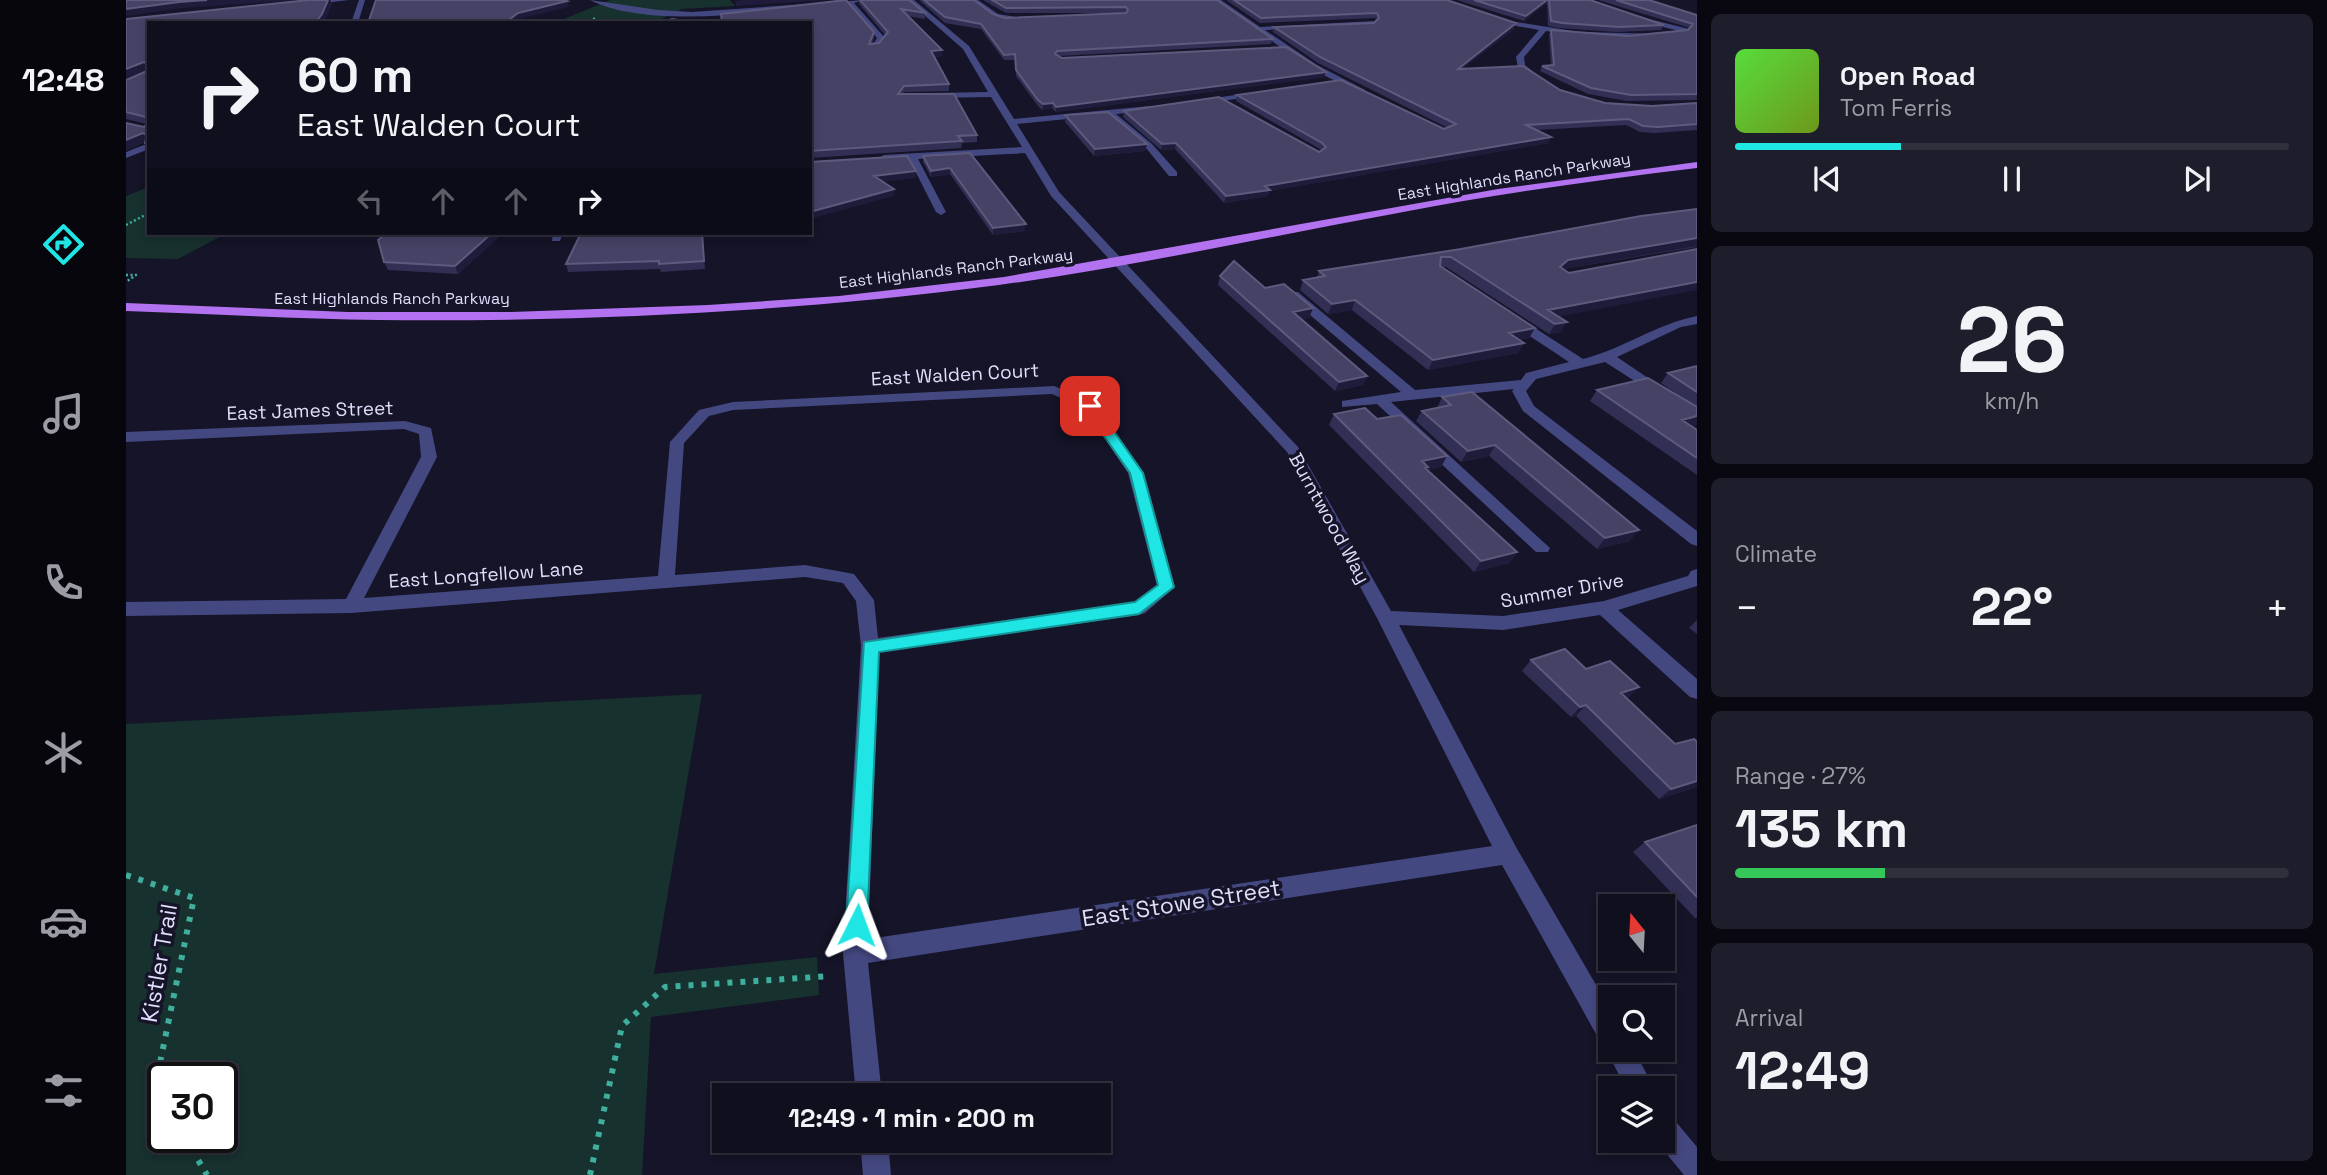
<!DOCTYPE html>
<html lang="en">
<head>
<meta charset="utf-8">
<style>
	:root { --surface:#100f1e; --page:#1e1d2b; --text:#f1f3f6; --muted:#9c9ca4; --line:#302f3c; --accent:#20e5e5 }
	body { margin:0; font-family:"Space Grotesk",sans-serif; background:var(--page); color:var(--text); height:100vh; display:flex; flex-direction:column; font-size:26px; white-space:nowrap }
	* { box-sizing:border-box; margin:0 }
	p { font-size:23px; color:var(--muted) }
	.icon { flex:none; width:38px; height:38px; fill:none; stroke:currentColor; stroke-width:2; stroke-linecap:round; stroke-linejoin:round }
	.map { position:relative; flex:1; overflow:hidden }
	.side { display:flex; flex-direction:column; gap:14px; padding:14px; background:#090810; width:630px }
	.side>* { flex:none }
	.top-card { position:absolute; left:21px; top:21px; width:665px; height:214px; border-radius:0px; box-shadow:0 4px 10px #0003,0 0 0 2px var(--line); background:#100f1e; color:var(--text); overflow:hidden }
	.needle { width:46px; rotate:342deg }
	.fabs { position:absolute; left:1472px; top:894px; display:grid; gap:14px }
	.fabs a { display:grid; place-items:center; width:77px; height:77px; border-radius:0px; background:var(--surface); box-shadow:0 4px 10px #0003,0 0 0 2px var(--line); font-size:35px }
	.speed { position:absolute; left:21px; top:1062px; display:flex; gap:14px; font-size:35px; font-weight:700; text-align:center }
	.speed>* { display:grid; place-content:center; width:91px; height:91px; border-radius:50%; background:var(--surface); box-shadow:0 4px 10px #0003,0 0 0 2px var(--line); line-height:1 }
	.speed .limit { border:4px solid #111; border-radius:10px; background:#fff; color:#111 }
	.pin { position:absolute; display:grid; place-items:center; width:60px; height:60px; color:#fff; margin:-30px; border-radius:14px; box-shadow:0 4px 10px #0006 }
	.me { position:absolute; width:77px; margin:-38px; rotate:3deg; stroke-linejoin:round; filter:drop-shadow(0 0 5px #0008) }
	.turn { display:flex; align-items:center; gap:24px; height:147px; padding:0 35px; font-size:32px }
	.turn .icon { width:91px; height:91px; stroke-width:2.5 }
	.turn b { display:block; font-size:49px; line-height:60px }
	.lanes { display:flex; align-items:center; height:66px; padding:0 35px; background:#0003; justify-content:center; gap:35px; direction:ltr }
	.lanes .off { opacity:.35 }
	.big { font-size:52px; font-weight:800; line-height:1.1 }
	.side .widget { flex:1; display:flex; flex-direction:column; justify-content:center; gap:10px; min-width:0; padding:0 24px; border-radius:10px; background:var(--page) }
	.side .dial { align-items:center; gap:0 }
	.dial b { font-size:91px; line-height:1 }
	.song { display:flex; align-items:center; gap:21px }
	.cover { width:84px; height:84px; border-radius:10px; background:linear-gradient(135deg,hsl(110 70% 55%),hsl(80 70% 35%)) }
	.played { height:7px; border-radius:4px; background:linear-gradient(90deg,var(--accent) 30%,var(--line) 30%) }
	.keys { display:flex; justify-content:space-around; direction:ltr }
	.heat { display:flex; justify-content:space-between; align-items:center; font-size:38px; direction:ltr }
	.charge { height:10px; border-radius:5px; background:linear-gradient(90deg,#34c759 27%,var(--line) 0) }
	.trip { position:absolute; left:586px; top:1083px; width:399px; height:70px; border-radius:0px; background:var(--surface); box-shadow:0 4px 10px #0003,0 0 0 2px var(--line); font-weight:800; line-height:70px; text-align:center }
	main { display:flex; flex:1; min-height:0 }
	.tab-bar { display:flex; flex-direction:column; width:126px; justify-content:space-around; align-items:center; background:#06060c; color:var(--muted) }
	.tab-bar .icon { width:49px; height:49px }
	.tab-bar .current { color:var(--accent) }
	.tab-bar b { font-size:32px; color:var(--text) }
	.map>svg:first-child { display:block }
	.green { fill:#17312e; fill-rule:evenodd }
	.lines { fill:none; stroke-linecap:round; stroke-linejoin:round }
	.path-far2 { stroke:#3fae9d; stroke-width:2; stroke-dasharray:2 2.5; stroke-linecap:butt }
	.path-far1 { stroke:#3fae9d; stroke-width:2.5; stroke-dasharray:2 2.5; stroke-linecap:butt }
	.path { stroke:#3fae9d; stroke-width:6; stroke-dasharray:5 8; stroke-linecap:butt }
	.minor { fill:#444881; fill-rule:evenodd }
	.major { fill:#b372ef; fill-rule:evenodd }
	.wall { fill:#322f54 }
	.shaded-wall { fill:#1f1c3b }
	.building { fill:#454266; stroke:#5d5a7d; stroke-width:2 }
	.route { fill:#20e5e5; stroke:#159595; stroke-width:2 }
	.labels { text-anchor:middle; stroke-width:7; stroke-linejoin:round; paint-order:stroke }
	.far-street-label { font-size:16px; fill:#dfdefb; stroke:#151428 }
	.street-label { font-size:19px; fill:#dfdefb; stroke:#151428 }
	.near-street-label { font-size:23px; fill:#dfdefb; stroke:#151428 }
</style>
</head>
<body>
<main>
<nav class="tab-bar">
<b>12:48</b>
<svg class="icon current" aria-label="directions" viewBox="0 0 24 24"><path d="M12 3l9 9-9 9-9-9zM9 14v-3h6M13 9l2 2-2 2"/></svg>
<svg class="icon" aria-label="music" viewBox="0 0 24 24"><path d="M9 18V5l10-2v13"/><circle cx="6" cy="18" r="3"/><circle cx="16" cy="16" r="3"/></svg>
<svg class="icon" aria-label="phone" viewBox="0 0 24 24"><path d="M5 4h4l2 5-3 2q2 4 5 5l2-3 5 2v4C11 20 4 13 5 4z"/></svg>
<svg class="icon" aria-label="climate" viewBox="0 0 24 24"><path d="M12 3v18M4 7l16 10M4 17L20 7"/></svg>
<svg class="icon" aria-label="car" viewBox="0 0 24 24"><path d="M5 17H2v-5l4-1 3-4h7l3 4 3 1v5h-3M9 17h6M6 11h13"/><circle cx="7" cy="17" r="2"/><circle cx="17" cy="17" r="2"/></svg>
<svg class="icon" aria-label="filters" viewBox="0 0 24 24"><path d="M4 7h16M4 17h16"/><circle cx="9" cy="7" r="2"/><circle cx="15" cy="17" r="2"/></svg>
</nav>
<div class="map">
<svg width="1571" height="1175" viewBox="0 0 1571 1175">
	<rect width="100%" height="100%" fill="#151428"/>
	<path class="green" d="M484 0H604L609 6 556 9 527 23H428Z
		M23 187V233H101L52 259 0 258V196Z
		M576 694 528 974 691 957 693 995 525 1017 516 1175H0V724ZM96 1078V1138H37V1078Z"/>
	<g class="lines">
		<path class="path-far2" d="M459 23 471 17"/>
		<path class="path-far1" d="M0 225 23 213
			M0 275H10L0 282"/>
		<path class="path" d="M0 875 68 898 29 1087 37 1100
			M59 1138 81 1175
			M464 1175 496 1026 539 987 705 976"/>
		<path class="minor" d="M194 0H223L182 5 179 3Z
			M233 0H239L232 23H225Z
			M464 0 532 10 566 12 738 0 728 3 759 38 751 48H745L751 38 721 3C654 10 524 31 464 0Z
			M781 0H788L843 46 888 119 1024 106 1021 111 990 114 1026 144 1051 172V176H1043L1020 148 981 115 891 124 933 192 1172 447 1265 611 1377 616 1478 601 1562 576 1565 571 1571 569V586L1492 610 1571 679V699L1564 697 1474 615 1377 630 1273 625 1390 847 1484 1009V1050H1508L1528 1088H1500L1480 1050 1482 1046 1475 1043 1376 865 742 963 756 1096H730L717 953 735 646 730 601 717 583 679 577 225 613 0 616V602L220 599 295 457 293 434 278 429 0 442V432L279 421 305 428 311 457 238 598 532 576 544 442 573 410 607 402 928 386 969 403 1018 473 1049 587 1019 613 1013 615 753 652 742 939 1366 846 1251 618 1161 452 925 196 899 153 792 159 820 212 815 215 810 212 783 159 755 160 753 158 758 155 896 147 865 97 803 98 806 93 862 92 837 49ZM926 394 959 409 1002 473 1031 585 1008 602 752 638 748 600 728 574 679 565 549 575 558 443 583 416 607 410Z
			M845 0H852L872 14 896 18 868 17Z
			M1088 0H1095L1134 27 1249 21 1246 25 1139 30 1191 65 1239 90 1232 92 1185 69Z
			M1365 18 1454 32 1539 34 1454 36 1420 31 1398 57 1399 65 1418 81 1414 83 1392 68 1390 57 1413 30 1368 22Z
			M1523 19 1571 31V35L1520 23Z
			M1135 91 1132 96 1073 104 1069 101Z
			M23 143V149L0 158V152Z
			M427 233H437L434 241H426Z
			M1164 292H1172L1289 390 1395 380 1400 373 1443 362 1384 323V317H1392L1457 359C1497 349 1530 324 1571 316V324L1555 327 1491 357 1571 411V421L1479 362 1410 379 1400 391 1408 406 1571 531V546L1565 544 1397 411 1386 391 1388 389 1265 402 1424 548 1422 552H1410L1251 404 1216 407V401L1275 392 1164 298Z
			M1536 1114 1546 1117 1571 1147V1175H1558L1530 1141H1536Z
			M734 1141H762L765 1175H737Z"/>
		<path class="major" d="M1571 162V168C1471 180 1371 194 1272 213 1139 237 1007 267 873 285 668 312 461 322 254 320 170 319 85 314 0 311V303L222 312H385L582 305 713 296 878 277 1372 189Z"/>
	</g>
	<path class="wall" d="M183 0H204L206 4 197 23H23V144L19 142 0 150V123L18 127 21 124 0 119V80L21 71V70L0 78V19Z
		M733 0H783L799 13V19L782 16 816 50V56L808 57 823 84V91L778 92 777 94 851 135V142L836 143 835 148 684 158V23L748 32V38L746 44 753 43 759 35 733 4Z
		M793 0H848L867 14 879 18 999 13H880L857 0H1091L1147 39 1145 44 933 56 936 58 1198 77 930 112 926 108 916 110 912 106 890 76 889 60H878L855 29 819 23Z
		M1100 0H1321L1388 29 1337 68 1434 90 1479 103 1526 106 1571 103V130L1529 133 1514 132 1500 125 1411 130 1425 137 1422 143 1143 191 1142 196 1098 203 1049 149 1035 150 997 117 998 111 1193 152 1196 150 1194 149 1110 101 1111 95 1318 129 1322 128 1192 63 1147 32 1148 27 1248 23 1250 20 1249 18 1134 23Z
		M1331 0H1464L1538 25 1535 30 1490 32 1433 28 1422 26 1421 3 1398 21Z
		M1472 0H1523L1571 15V100L1501 101 1462 94 1414 71 1416 66 1425 65 1423 35 1425 30 1502 36 1562 30 1564 28Z
		M939 115 1021 144 1019 151 968 156 939 122Z
		M844 153 899 231 867 235 824 174 805 177 797 162V156Z
		M1571 209V247L1437 269 1432 316 1435 332 1423 334 1320 267H1315L1409 328 1403 338 1393 340 1398 343 1392 353 1302 370 1226 310 1202 314 1174 290 1177 280 1191 277 1193 271 1335 249Z
		M377 233 332 274 262 270 258 262Z
		M455 233H577L579 269 535 272 534 269 442 272 440 264Z
		M1094 276 1139 288 1187 308 1183 318 1175 319 1241 376 1237 385 1209 391 1092 285Z
		M1571 366V425L1565 426 1571 430V475L1464 401 1471 390 1565 404 1535 383 1542 373Z
		M1316 397 1504 541 1471 549 1363 456 1335 462 1290 421 1296 411 1311 408Z
		M1208 414 1251 419 1321 456 1315 467 1301 470 1391 552 1383 563 1348 572 1203 425Z
		M1571 620V634L1563 628Z
		M1405 660 1460 669 1503 697 1500 698 1549 744 1571 787 1533 799 1450 716 1445 717 1396 671Z
		M1571 825V918H1569L1507 852 1519 842Z"/>
	<path class="shaded-wall" d="M81 0H173L57 8 0 16V9L53 2Z
		M202 0H204L206 4 199 21 197 23H189Z
		M618 0H700L610 6 609 1Z
		M1421 0H1422L1421 3 1398 21 1400 16Z
		M441 1 443 7 394 19 389 23H379L392 13Z
		M1390 23 1388 29 1329 74 1332 69Z
		M816 50V56L804 57 805 51Z
		M18 62 22 70 0 78V69Z
		M1200 72 1198 77 930 112V107Z
		M927 103 926 108 916 110 917 104Z
		M17 133 22 141 0 150V140Z
		M1425 137 1422 143 1143 191 1142 196 1098 203 1100 196 1139 186Z
		M1050 143 1049 149 1035 150 1036 144Z
		M1021 144 1019 151 968 156 969 149Z
		M824 168V174L805 177V171Z
		M790 171V178L749 183 748 176Z
		M768 189V196L684 219V212Z
		M900 224 899 231 867 235V228Z
		M366 233H377L332 274 329 266Z
		M576 233H577L579 269 578 261Z
		M1571 238V246L1437 269 1434 267 1442 260Z
		M1571 282V290L1421 319 1422 310Z
		M1229 300 1226 310 1202 314 1206 304Z
		M1187 308 1183 318 1163 321 1167 312Z
		M1441 322 1435 332 1423 334 1429 324Z
		M1409 328 1403 338 1377 343 1383 333Z
		M1398 343 1392 353 1302 370 1307 360Z
		M1241 376 1237 385 1209 391 1213 382Z
		M1571 416V425L1548 431 1556 420Z
		M1369 445 1363 456 1335 462 1342 451Z
		M1321 456 1315 467 1301 470 1296 478V461Z
		M1513 530 1504 541 1471 549 1479 538Z
		M1391 552 1383 563 1348 572 1355 561Z
		M1513 687 1503 697 1485 703 1495 693Z
		M1460 705 1450 716 1445 717 1454 707Z
		M1571 781V787L1533 799 1545 789Z"/>
	<path class="building" d="M0 0H81L53 2 0 9Z
		M183 0H202L196 14 189 23H23V144L19 143 21 135 17 133 0 140V123L18 127 21 124 20 117 0 112V80L21 71 22 65 18 62 0 69V19Z
		M250 0H438L441 1 392 13 379 23H242Z
		M720 0 748 32 743 44 753 43 762 32 734 0H783L799 13 775 9 816 50 805 51 823 84 778 86 772 94H828L851 135 832 136 836 141 684 151V23H596L595 14Z
		M798 0H848L867 14 879 18 1000 13 1002 10 1000 7 880 8 866 0H1091L1147 39 931 51 929 54 936 58 1160 47 1200 72 930 107 927 103 917 104 912 100 890 70 889 54 878 55 855 24 819 17Z
		M1108 0H1321L1390 23 1332 69 1397 66 1434 90 1479 103 1526 106 1571 103V124L1532 127 1517 126 1503 119 1400 125 1425 137 1139 186 1144 190 1100 196 1050 143 1036 144 998 111 1093 97 1193 152 1200 147 1196 143 1111 95 1215 80 1318 129 1330 124 1194 57 1148 27 1248 23 1253 18 1251 13 1135 18Z
		M1348 0H1421L1400 16Z
		M1423 0H1464L1538 25 1493 27 1436 23 1425 21Z
		M1490 0H1523L1571 15V94L1505 95 1465 88 1416 66 1428 65 1425 30 1502 36 1562 30 1567 24Z
		M546 19 569 23H536Z
		M982 112 1021 144 969 149 939 115Z
		M844 153 900 224 867 228 824 168 805 171 797 156Z
		M781 156 790 171 748 176 768 189 684 212V162Z
		M1571 209V238L1442 260 1434 267 1443 273 1571 249V282L1422 310 1441 322 1429 324 1325 257H1315L1314 266 1409 328 1383 333 1398 343 1307 360 1229 300 1206 304 1177 280 1199 276 1193 271 1335 249 1515 216Z
		M261 233H366L329 266 258 262 252 240Z
		M455 233H576L578 261 533 264V261L440 264Z
		M1108 261 1139 288 1158 284 1187 308 1167 312 1241 376 1213 382 1094 276Z
		M1571 366V392L1542 373Z
		M1522 378 1571 407V416L1556 420 1571 430V458L1471 390Z
		M1346 392 1513 530 1479 538 1369 445 1342 451 1296 411 1325 405 1316 397Z
		M1239 408 1251 419 1275 415 1321 456 1296 461 1302 467 1299 468 1391 552 1355 561 1208 414Z
		M1439 649 1460 669 1484 661 1513 687 1495 693 1549 744 1568 739 1571 742V781L1545 789 1460 705 1454 707 1405 660Z
		M1571 825V897L1519 842Z"/>
	<path class="route" d="M959 403H968L1017 473 1048 587 1013 614 753 652 741 925 738 933 731 936 723 933 720 925 738 642 1009 602 1032 585 1004 473 957 406Z"/>
	<g class="labels">
		<g class="far-street-label">
			<text transform="translate(1388 176) rotate(-9)" y="6">East Highlands Ranch Parkway</text>
			<text transform="translate(830 268) rotate(-7)" y="6">East Highlands Ranch Parkway</text>
			<text x="266" y="304">East Highlands Ranch Parkway</text>
		</g>
		<g class="street-label">
			<text transform="translate(829 374) rotate(-3)" y="7">East Walden Court</text>
			<text transform="translate(184 410) rotate(-2)" y="7">East James Street</text>
			<text transform="translate(1204 518) rotate(61)" y="7">Burntwood Way</text>
			<text transform="translate(360 574) rotate(-4)" y="7">East Longfellow Lane</text>
			<text transform="translate(1436 590) rotate(-10)" y="7">Summer Drive</text>
		</g>
		<g class="near-street-label">
			<text transform="translate(1055 903) rotate(-9)" y="8">East Stowe Street</text>
			<text transform="translate(33 963) rotate(-80)" y="8">Kistler Trail</text>
		</g>
	</g>
</svg>
<div class="fabs">
<a><svg class="needle" viewBox="-14 -14 28 28"><path d="M0-13l5 13h-10z" fill="#e53935"/><path d="M0 13l5-13h-10z" fill="#9c9ca4"/></svg></a>
<a><svg class="icon" aria-label="search" viewBox="0 0 24 24"><circle cx="10" cy="10" r="6"/><path d="M15 15l6 6"/></svg></a>
<a><svg class="icon" aria-label="layers" viewBox="0 0 24 24"><path d="M12 4l9 5-9 5-9-5zM3 14l9 5 9-5"/></svg></a>
</div>
<div class="speed"><div class="limit">30</div></div>
<div class="pin" style="left:964px;top:406px;background:#d93025"><svg class="icon" aria-label="arrive" viewBox="0 0 24 24"><path d="M6 21V4h12l-3 4 3 4H6"/></svg></div>
<svg class="me" style="left:731px;top:925px" viewBox="-20 -20 40 40"><path d="M0-17L14 15 0 8-14 15z" fill="#20e5e5" stroke="#fff" stroke-width="4"/></svg>
<div class="trip">12:49 · 1 min · 200 m</div>
<div class="top-card">
<div class="turn"><svg class="icon" aria-label="right" viewBox="0 0 24 24"><path d="M7 20v-9h11M14 6l5 5-5 5"/></svg><div><b>60 m</b>East Walden Court</div></div>
<div class="lanes"><svg class="icon off" aria-label="left" viewBox="0 0 24 24"><path d="M17 20v-9H6M10 6l-5 5 5 5"/></svg><svg class="icon off" aria-label="ahead" viewBox="0 0 24 24"><path d="M12 20V5M6 11l6-6 6 6"/></svg><svg class="icon off" aria-label="ahead" viewBox="0 0 24 24"><path d="M12 20V5M6 11l6-6 6 6"/></svg><svg class="icon" aria-label="right" viewBox="0 0 24 24"><path d="M7 20v-9h11M14 6l5 5-5 5"/></svg></div>
</div>
</div>
<section class="side">
<div class="widget">
<div class="song"><i class="cover"></i><div><b>Open Road</b><p>Tom Ferris</p></div></div>
<div class="played"></div>
<div class="keys"><svg class="icon" aria-label="previous" viewBox="0 0 24 24"><path d="M18 5L8 12l10 7zM5 5v14"/></svg><svg class="icon" aria-label="pause" viewBox="0 0 24 24"><path d="M8 5v14M16 5v14"/></svg><svg class="icon" aria-label="next" viewBox="0 0 24 24"><path d="M6 5l10 7-10 7zM19 5v14"/></svg></div>
</div>
<div class="widget dial"><b>26</b><p>km/h</p></div>
<div class="widget"><p>Climate</p>
<div class="heat"><a>−</a><b class="big">22°</b><a>+</a></div>
</div>
<div class="widget"><p>Range · 27%</p><b class="big">135 km</b><div class="charge"></div></div>
<div class="widget"><p>Arrival</p><b class="big">12:49</b></div>
</section>
</main>
</body>
</html>
